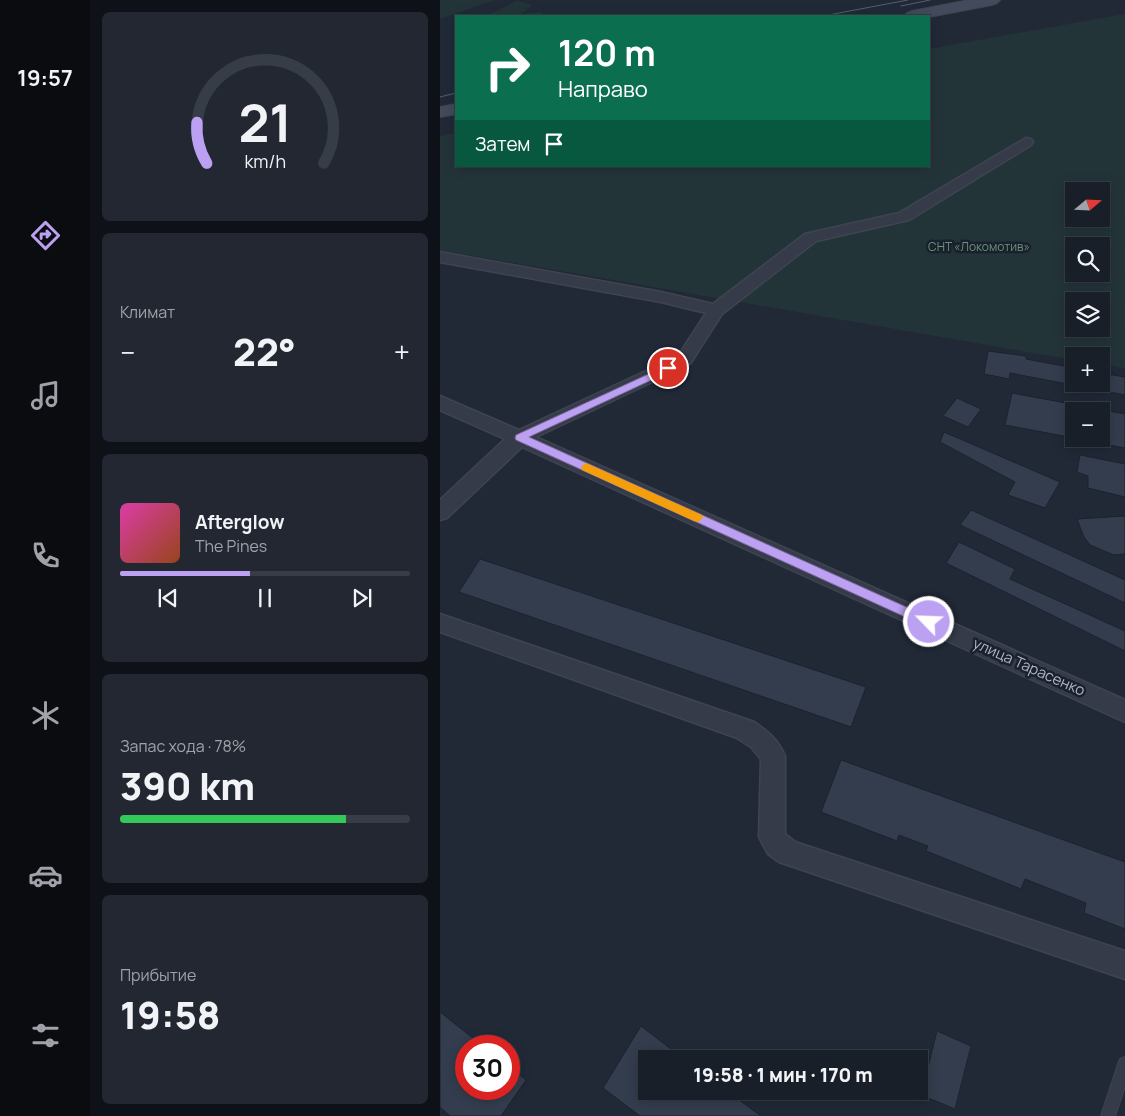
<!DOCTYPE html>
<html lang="ru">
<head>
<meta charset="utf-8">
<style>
	:root { --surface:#191f29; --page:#222731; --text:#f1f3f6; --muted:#9fa2a8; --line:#373d46; --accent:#bca0f2 }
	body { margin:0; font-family:Manrope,sans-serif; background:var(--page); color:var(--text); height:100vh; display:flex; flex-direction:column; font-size:19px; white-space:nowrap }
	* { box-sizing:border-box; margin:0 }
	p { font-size:16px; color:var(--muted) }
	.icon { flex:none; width:28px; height:28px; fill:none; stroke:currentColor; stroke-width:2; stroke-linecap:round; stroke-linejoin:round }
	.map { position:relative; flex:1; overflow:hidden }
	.side { display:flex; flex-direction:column; gap:12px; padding:12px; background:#0e1117; width:350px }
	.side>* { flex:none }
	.banner { position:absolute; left:15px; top:15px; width:475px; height:152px; border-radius:0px; box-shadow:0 2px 12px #0003,0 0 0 1px var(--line); background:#0b6e4f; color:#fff; overflow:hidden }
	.needle { width:32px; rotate:71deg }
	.buttons { position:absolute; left:625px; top:182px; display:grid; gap:10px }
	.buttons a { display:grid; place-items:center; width:45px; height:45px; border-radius:0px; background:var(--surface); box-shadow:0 2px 12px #0003,0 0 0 1px var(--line); font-size:25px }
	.speed { position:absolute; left:15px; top:1035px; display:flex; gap:10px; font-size:25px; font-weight:700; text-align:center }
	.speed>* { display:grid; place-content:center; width:65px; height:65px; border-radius:50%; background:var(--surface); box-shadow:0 2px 12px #0003,0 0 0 1px var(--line); line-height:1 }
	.speed .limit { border:8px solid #d22; background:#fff; color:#111 }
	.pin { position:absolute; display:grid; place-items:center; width:42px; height:42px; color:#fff; margin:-21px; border:2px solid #fff; border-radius:50%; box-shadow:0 1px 5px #0007 }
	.me { position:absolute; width:55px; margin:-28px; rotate:294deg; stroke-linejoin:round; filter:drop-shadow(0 0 4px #0008) }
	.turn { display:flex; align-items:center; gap:18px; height:105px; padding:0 20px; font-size:22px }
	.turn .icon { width:65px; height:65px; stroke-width:2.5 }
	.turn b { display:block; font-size:35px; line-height:42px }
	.then { display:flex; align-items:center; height:48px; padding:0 20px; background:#0003; gap:10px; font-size:19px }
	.big { font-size:38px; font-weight:800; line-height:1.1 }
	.side .tile { flex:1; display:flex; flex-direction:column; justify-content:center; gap:8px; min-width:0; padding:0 18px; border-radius:8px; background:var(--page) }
	.side .dial { align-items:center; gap:0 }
	.dial svg { height:130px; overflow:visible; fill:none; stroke:var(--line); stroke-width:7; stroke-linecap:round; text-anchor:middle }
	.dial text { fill:var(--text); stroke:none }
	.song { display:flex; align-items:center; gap:15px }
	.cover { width:60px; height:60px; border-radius:8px; background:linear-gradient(135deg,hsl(320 70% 55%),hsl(20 70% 35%)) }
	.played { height:5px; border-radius:2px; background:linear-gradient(90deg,var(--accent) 45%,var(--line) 45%) }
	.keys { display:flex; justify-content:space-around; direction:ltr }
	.heat { display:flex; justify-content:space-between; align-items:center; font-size:28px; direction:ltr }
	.charge { height:8px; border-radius:4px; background:linear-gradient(90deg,#34c759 78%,var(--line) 0) }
	.trip { position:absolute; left:198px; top:1050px; width:290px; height:50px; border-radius:0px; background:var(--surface); box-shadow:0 2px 12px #0003,0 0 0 1px var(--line); font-weight:800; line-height:50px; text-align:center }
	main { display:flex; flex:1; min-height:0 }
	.menu { display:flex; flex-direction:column; width:90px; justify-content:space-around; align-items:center; background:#0a0c10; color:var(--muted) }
	.menu .icon { width:35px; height:35px }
	.menu .active { color:var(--accent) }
	.menu b { font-size:22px; color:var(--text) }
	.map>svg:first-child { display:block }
	.green { fill:#233439; fill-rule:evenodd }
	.building { fill:#343d4e; stroke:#1c222f }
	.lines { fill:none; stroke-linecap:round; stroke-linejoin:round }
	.service-casing { stroke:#3e4451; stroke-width:2 }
	.minor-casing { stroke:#3e4451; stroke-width:3 }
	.secondary-casing { stroke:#3e4451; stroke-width:2 }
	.service { fill:#353b48; fill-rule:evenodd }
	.minor { fill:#353b48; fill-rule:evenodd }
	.secondary { fill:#434a5b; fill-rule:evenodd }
	.tram { stroke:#575f6f; stroke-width:1 }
	.route { fill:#bca0f2; stroke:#7a689d }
	.slow { fill:#f59e0b }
	.labels { text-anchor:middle; stroke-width:5; stroke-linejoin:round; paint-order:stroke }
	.far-park-label { font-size:12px; fill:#689475; stroke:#1a202d }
	.street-label { font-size:15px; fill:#afb6c4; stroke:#1a202d }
</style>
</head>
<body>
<main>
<nav class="menu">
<b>19:57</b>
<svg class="icon active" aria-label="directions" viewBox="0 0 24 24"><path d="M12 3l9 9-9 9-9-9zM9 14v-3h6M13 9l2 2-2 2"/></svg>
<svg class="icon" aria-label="music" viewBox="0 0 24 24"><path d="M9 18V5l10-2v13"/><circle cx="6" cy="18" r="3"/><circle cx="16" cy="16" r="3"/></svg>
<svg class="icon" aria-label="phone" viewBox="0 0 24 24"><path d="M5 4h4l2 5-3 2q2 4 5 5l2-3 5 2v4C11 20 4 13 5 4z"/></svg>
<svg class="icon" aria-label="climate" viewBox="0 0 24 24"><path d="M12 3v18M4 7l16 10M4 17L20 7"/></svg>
<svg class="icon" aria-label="car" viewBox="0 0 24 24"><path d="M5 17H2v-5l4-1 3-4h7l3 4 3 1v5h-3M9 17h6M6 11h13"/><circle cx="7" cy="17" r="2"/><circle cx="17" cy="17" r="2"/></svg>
<svg class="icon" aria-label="filters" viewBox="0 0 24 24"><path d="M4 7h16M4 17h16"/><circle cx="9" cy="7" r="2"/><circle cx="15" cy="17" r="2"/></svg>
</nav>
<section class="side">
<div class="tile dial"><svg viewBox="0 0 100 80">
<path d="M14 69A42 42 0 1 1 86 69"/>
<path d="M14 69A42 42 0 0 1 8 44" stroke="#bca0f2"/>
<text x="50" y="56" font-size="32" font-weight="700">21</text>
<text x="50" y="72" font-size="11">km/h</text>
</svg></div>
<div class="tile"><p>Климат</p>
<div class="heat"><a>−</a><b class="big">22°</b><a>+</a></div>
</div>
<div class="tile">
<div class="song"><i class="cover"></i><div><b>Afterglow</b><p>The Pines</p></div></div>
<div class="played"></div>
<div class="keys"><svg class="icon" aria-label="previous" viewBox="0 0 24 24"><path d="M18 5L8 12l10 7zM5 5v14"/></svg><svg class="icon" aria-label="pause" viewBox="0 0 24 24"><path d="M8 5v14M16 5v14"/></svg><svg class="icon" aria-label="next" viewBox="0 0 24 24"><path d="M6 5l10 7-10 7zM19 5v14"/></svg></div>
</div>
<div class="tile"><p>Запас хода · 78%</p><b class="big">390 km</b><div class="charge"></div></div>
<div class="tile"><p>Прибытие</p><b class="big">19:58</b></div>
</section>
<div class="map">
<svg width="685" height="1116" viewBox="0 0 685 1116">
	<rect width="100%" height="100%" fill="#212937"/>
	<path class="green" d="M0 0H54L0 19Z
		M77 1 93 5 81 14 102 12V16H46Z
		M685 14V368L661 364V356H634V360L0 250V136L16 133V166H489V49ZM634 191H661V219H634ZM634 246H661V274H634ZM634 301H661V329H634Z"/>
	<path class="building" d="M548 351 586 356V359L634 368V384H661V373L685 377V395L570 373 569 379 544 374Z
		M572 393 685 414V448L637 439H661V411H634V438L565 425Z
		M517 398 541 409 528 427 503 416Z
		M504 432 620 482 605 508 568 495 575 482 500 442Z
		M640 455 685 464V497L648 488V476L637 472Z
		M531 510 685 580V603L520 525Z
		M685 516V554L674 555 650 545 644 537 637 519Z
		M519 542 575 569 570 579 685 631V651L506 563Z
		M40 559 426 687 411 727 19 592Z
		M401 760 685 862V929L644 913 646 903 585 879 581 889 486 851 488 846 459 835 457 841 381 812Z
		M0 1012 43 1046H26V1089H69V1066L86 1080 61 1116H10L0 1107Z
		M201 1026 244 1059H206V1091H287L321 1116H200L163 1088Z
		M497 1031 531 1046 515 1109 481 1095Z"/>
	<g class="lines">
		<defs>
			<path id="service" d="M685 1057V1086L675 1116H661L678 1064 680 1059Z"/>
			<path id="minor" d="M586 138 591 139 593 142 591 145 469 220 376 241 282 314 250 364 96 437 685 700V722L82 447 7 518 0 520V500L65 439 0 410V396L79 430 238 356 266 313 221 302 0 262V252L221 292 273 304 365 234 459 213Z
				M0 614 314 722C328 731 338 740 345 756V834L355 842 685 951V979L339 862 328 854 319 837 321 759 311 747 297 738 0 632Z"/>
			<path id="secondary" d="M529 0H560L557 3 552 5 489 17 464 16 467 13 472 11Z
				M16 104V114L0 117V107Z"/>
		</defs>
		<use href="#service" class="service-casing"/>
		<use href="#minor" class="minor-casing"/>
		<use href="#secondary" class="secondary-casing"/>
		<use href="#service" class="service"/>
		<use href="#minor" class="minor"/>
		<use href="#secondary" class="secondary"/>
		<path class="tram" d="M461 6 490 0
			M383 16 468 0
			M0 97 16 93"/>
	</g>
	<path class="route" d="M228 365 233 368 231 371 89 437 493 619 495 622 493 626H485L76 440 75 438 76 435Z"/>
	<path class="slow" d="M146 463 262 515 263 518 258 522 254 521 142 470 141 467Z"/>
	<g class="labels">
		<g class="far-park-label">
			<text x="539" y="251">СНТ «Локомотив»</text>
		</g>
		<g class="street-label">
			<text transform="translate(589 667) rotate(24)" y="5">улица Тарасенко</text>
		</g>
	</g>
</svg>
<div class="buttons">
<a><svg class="needle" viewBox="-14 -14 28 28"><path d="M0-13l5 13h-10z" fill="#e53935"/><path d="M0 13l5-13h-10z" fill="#9fa2a8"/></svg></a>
<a><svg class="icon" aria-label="search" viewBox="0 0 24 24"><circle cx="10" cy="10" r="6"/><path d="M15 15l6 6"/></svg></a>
<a><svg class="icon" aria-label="layers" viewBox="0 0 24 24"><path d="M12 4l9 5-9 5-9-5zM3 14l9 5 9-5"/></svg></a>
<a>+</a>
<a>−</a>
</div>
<div class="speed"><div class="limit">30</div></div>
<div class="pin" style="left:228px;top:368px;background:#d93025"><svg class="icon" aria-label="arrive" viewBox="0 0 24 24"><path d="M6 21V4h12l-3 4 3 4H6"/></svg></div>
<svg class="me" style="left:489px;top:622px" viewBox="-20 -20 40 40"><circle r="17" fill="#bca0f2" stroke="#fff" stroke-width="3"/><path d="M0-11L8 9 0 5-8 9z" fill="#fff"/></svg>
<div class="trip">19:58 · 1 мин · 170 m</div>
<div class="banner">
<div class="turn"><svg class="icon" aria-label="right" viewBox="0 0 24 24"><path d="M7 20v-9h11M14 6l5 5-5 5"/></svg><div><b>120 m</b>Направо</div></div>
<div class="then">Затем<svg class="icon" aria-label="arrive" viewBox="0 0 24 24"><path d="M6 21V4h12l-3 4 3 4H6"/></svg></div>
</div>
</div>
</main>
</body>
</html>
